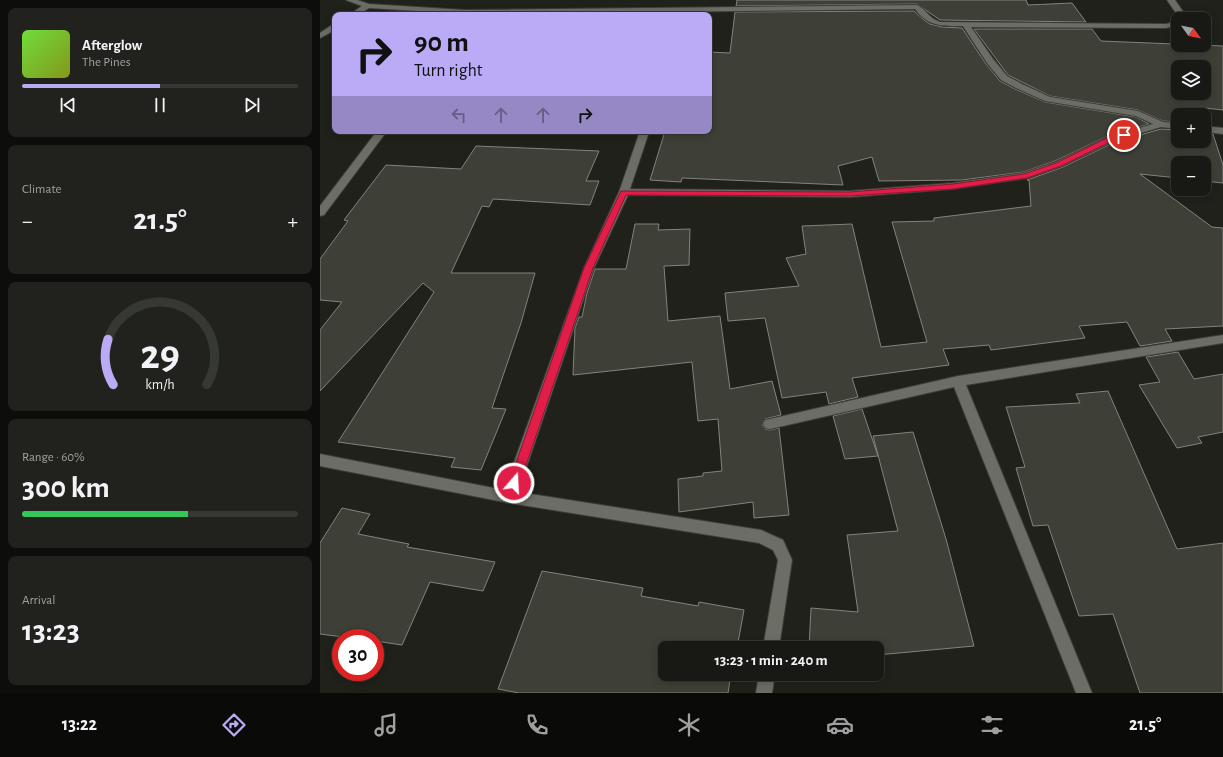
<!DOCTYPE html>
<html lang="en">
<head>
<meta charset="utf-8">
<style>
	:root { --surface:#181914; --page:#21221d; --text:#f1f3f6; --muted:#9fa0a0; --line:#363834; --accent:#bbaaf6 }
	body { margin:0; font-family:"Alegreya Sans",sans-serif; background:var(--page); color:var(--text); height:100vh; display:flex; flex-direction:column; font-size:15px; white-space:nowrap }
	* { box-sizing:border-box; margin:0 }
	p { font-size:13px; color:var(--muted) }
	.icon { flex:none; width:22px; height:22px; fill:none; stroke:currentColor; stroke-width:2; stroke-linecap:round; stroke-linejoin:round }
	.map { position:relative; flex:1; overflow:hidden }
	.panel { display:flex; flex-direction:column; gap:8px; padding:8px; background:#0d0e0b; width:320px }
	.panel>* { flex:none }
	.guide { position:absolute; left:12px; top:12px; width:380px; height:122px; border-radius:8px; box-shadow:0 2px 10px #0003,0 0 0 1px var(--line); background:#bbaaf6; color:#111; overflow:hidden }
	.needle { width:26px; rotate:123deg }
	.tools { position:absolute; left:851px; top:12px; display:grid; gap:8px }
	.tools a { display:grid; place-items:center; width:40px; height:40px; border-radius:8px; background:var(--surface); box-shadow:0 2px 10px #0003,0 0 0 1px var(--line); font-size:20px }
	.speed { position:absolute; left:12px; top:629px; display:flex; gap:8px; font-size:20px; font-weight:700; text-align:center }
	.speed>* { display:grid; place-content:center; width:52px; height:52px; border-radius:50%; background:var(--surface); box-shadow:0 2px 10px #0003,0 0 0 1px var(--line); line-height:1 }
	.speed .limit { border:6px solid #d22; background:#fff; color:#111 }
	.pin { position:absolute; display:grid; place-items:center; width:34px; height:34px; color:#fff; margin:-17px; border:2px solid #fff; border-radius:50%; box-shadow:0 1px 4px #0007 }
	.me { position:absolute; width:44px; margin:-22px; rotate:19deg; stroke-linejoin:round; filter:drop-shadow(0 0 3px #0008) }
	.turn { display:flex; align-items:center; gap:14px; height:84px; padding:0 16px; font-size:18px }
	.turn .icon { width:52px; height:52px; stroke-width:2.5 }
	.turn b { display:block; font-size:28px; line-height:34px }
	.lanes { display:flex; align-items:center; height:38px; padding:0 16px; background:#0003; justify-content:center; gap:20px; direction:ltr }
	.lanes .off { opacity:.35 }
	.big { font-size:30px; font-weight:700; line-height:1.1 }
	.panel .widget { flex:1; display:flex; flex-direction:column; justify-content:center; gap:6px; min-width:0; padding:0 14px; border-radius:8px; background:var(--page) }
	.panel .dial { align-items:center; gap:0 }
	.dial svg { height:104px; overflow:visible; fill:none; stroke:var(--line); stroke-width:7; stroke-linecap:round; text-anchor:middle }
	.dial text { fill:var(--text); stroke:none }
	.song { display:flex; align-items:center; gap:12px }
	.cover { width:48px; height:48px; border-radius:6px; background:linear-gradient(135deg,hsl(100 70% 55%),hsl(70 70% 35%)) }
	.played { height:4px; border-radius:2px; background:linear-gradient(90deg,var(--accent) 50%,var(--line) 50%) }
	.keys { display:flex; justify-content:space-around; direction:ltr }
	.heat { display:flex; justify-content:space-between; align-items:center; font-size:22px; direction:ltr }
	.charge { height:6px; border-radius:3px; background:linear-gradient(90deg,#34c759 60%,var(--line) 0) }
	.trip { position:absolute; left:338px; top:641px; width:226px; height:40px; border-radius:8px; background:var(--surface); box-shadow:0 2px 10px #0003,0 0 0 1px var(--line); font-weight:700; line-height:40px; text-align:center }
	.tab-bar { display:flex; height:64px; justify-content:space-around; align-items:center; background:#0a0a08; color:var(--muted) }
	.tab-bar .icon { width:28px; height:28px }
	.tab-bar .current { color:var(--accent) }
	.tab-bar b { font-size:18px; color:var(--text) }
	main { display:flex; flex:1; min-height:0 }
	.map>svg:first-child { display:block }
	.building { fill:#3e3f37; stroke:#82837a; fill-rule:evenodd }
	.lines { fill:none; stroke-linecap:round; stroke-linejoin:round }
	.minor-casing { stroke:#3d3d38; stroke-width:2 }
	.minor { fill:#6c6d65; fill-rule:evenodd }
	.route { fill:#e11d48; stroke:#92132f }
</style>
</head>
<body>
<main>
<section class="panel">
<div class="widget">
<div class="song"><i class="cover"></i><div><b>Afterglow</b><p>The Pines</p></div></div>
<div class="played"></div>
<div class="keys"><svg class="icon" aria-label="previous" viewBox="0 0 24 24"><path d="M18 5L8 12l10 7zM5 5v14"/></svg><svg class="icon" aria-label="pause" viewBox="0 0 24 24"><path d="M8 5v14M16 5v14"/></svg><svg class="icon" aria-label="next" viewBox="0 0 24 24"><path d="M6 5l10 7-10 7zM19 5v14"/></svg></div>
</div>
<div class="widget"><p>Climate</p>
<div class="heat"><a>−</a><b class="big">21.5°</b><a>+</a></div>
</div>
<div class="widget dial"><svg viewBox="0 0 100 80">
<path d="M14 69A42 42 0 1 1 86 69"/>
<path d="M14 69A42 42 0 0 1 10 34" stroke="#bbaaf6"/>
<text x="50" y="56" font-size="32" font-weight="700">29</text>
<text x="50" y="72" font-size="11">km/h</text>
</svg></div>
<div class="widget"><p>Range · 60%</p><b class="big">300 km</b><div class="charge"></div></div>
<div class="widget"><p>Arrival</p><b class="big">13:23</b></div>
</section>
<div class="map">
<svg width="903" height="693" viewBox="0 0 903 693">
	<rect width="100%" height="100%" fill="#20211a"/>
	<path class="building" d="M417 0H706L708 5 752 3 766 22 620 20 597 4 416 6Z
		M594 11 604 20 610 24 622 27 642 28 666 64 680 81 695 89 725 102 816 117 829 124 788 136 735 161 703 172 642 180 559 181 552 157 518 166 523 185 362 178 361 182 330 180 345 131H389V52L410 53 415 12Z
		M654 29H772L781 41 903 46V110L885 108 890 125H884V115H858V122L843 121 818 110 730 96 688 75ZM858 67H884V93H858Z
		M841 129 858 130V141H884V134H893L903 165V183L884 181V163H858V178L820 174 892 227 903 228V326L845 329 852 341 820 346 807 322 759 326 765 338 671 350 669 345 623 349 629 365 532 378 538 397 509 404 506 392 462 398 445 318 408 321 405 293 479 286 466 258 486 254 482 226 532 224 561 347 607 342 572 222 614 221V218L711 206 709 180H707L743 167 795 142Z
		M156 146 279 151 266 181H279L270 205 173 199 169 207 162 206 131 273H215L201 323 172 408 186 409 161 470 131 467 135 458 18 442 114 292 103 283 0 391V330L22 302 0 300V259L28 221 24 220 66 165 141 169Z
		M315 224H339L338 230 370 229 369 265 344 266 348 321 400 316 410 389 452 381 461 415 445 419 442 425 445 429 450 430 459 428 469 515 434 518 433 502 359 512 358 479 383 476V473L402 471 398 419 378 421 372 362 253 375 255 328 259 317H262L267 293 275 269H306Z
		M858 352 874 379 903 374V432L878 437 882 443 857 448 819 385 840 382 826 357Z
		M788 391 857 549 903 543V693H820L793 614 759 616 728 525 713 526 696 468 705 467 686 407 760 403 756 394Z
		M542 409 558 456 525 459 513 416Z
		M593 432 626 539 654 646 557 655V648H489L491 608 538 612 527 535 578 531 553 436Z
		M22 508 50 514 38 534 89 544 87 547 175 562 163 591 110 582 82 645 55 641V638H31L0 634V543Z
		M222 571 323 588 321 596 378 606 379 602 424 610 417 648H345V674H411L408 693H199L178 689Z"/>
	<g class="lines">
		<defs>
			<path id="minor" d="M26 0H37L49 4 145 10 597 5C606 9 608 18 620 22L846 24 858 21 856 19V13L847 0H855L864 13V19H858V25L846 28 651 27 673 59 687 76 702 84 730 97 818 111 843 122 858 123V129L841 127 794 141 742 166 708 178 633 189 530 197 308 195 274 268 198 492 441 530 463 540 472 560 459 648H443L458 560 453 550 439 543 189 503 0 466V454L184 490 264 268 299 192 320 131 329 132 310 189 530 191 633 183 703 173 736 162 788 137 833 124 816 116 725 101 696 88 681 80 667 63 643 26C623 26 608 27 595 9L145 14 49 8 38 15H29L42 6Z
				M12 25H15V30L0 38V33Z
				M884 126 903 128V134L884 132Z
				M57 131H67L4 215 0 216V206Z
				M903 335V343L646 385 772 693H756L634 387 450 429 445 428 443 424 445 420 450 419 638 376Z
				M439 674H455L452 693H436Z"/>
		</defs>
		<use href="#minor" class="minor-casing"/>
		<use href="#minor" class="minor"/>
	</g>
	<path class="route" d="M804 133 807 135 806 137 794 140 741 166 707 178 633 189 530 196 306 195 273 268 200 483 198 486 194 488 191 486 189 483 264 268 301 191 530 192 633 184 704 174 736 163 789 137Z"/>
</svg>
<div class="tools">
<a><svg class="needle" viewBox="-14 -14 28 28"><path d="M0-13l5 13h-10z" fill="#e53935"/><path d="M0 13l5-13h-10z" fill="#9fa0a0"/></svg></a>
<a><svg class="icon" aria-label="layers" viewBox="0 0 24 24"><path d="M12 4l9 5-9 5-9-5zM3 14l9 5 9-5"/></svg></a>
<a>+</a>
<a>−</a>
</div>
<div class="speed"><div class="limit">30</div></div>
<div class="pin" style="left:804px;top:135px;background:#d93025"><svg class="icon" aria-label="arrive" viewBox="0 0 24 24"><path d="M6 21V4h12l-3 4 3 4H6"/></svg></div>
<svg class="me" style="left:194px;top:483px" viewBox="-20 -20 40 40"><circle r="17" fill="#e11d48" stroke="#fff" stroke-width="3"/><path d="M0-11L8 9 0 5-8 9z" fill="#fff"/></svg>
<div class="trip">13:23 · 1 min · 240 m</div>
<div class="guide">
<div class="turn"><svg class="icon" aria-label="right" viewBox="0 0 24 24"><path d="M7 20v-9h11M14 6l5 5-5 5"/></svg><div><b>90 m</b>Turn right</div></div>
<div class="lanes"><svg class="icon off" aria-label="left" viewBox="0 0 24 24"><path d="M17 20v-9H6M10 6l-5 5 5 5"/></svg><svg class="icon off" aria-label="ahead" viewBox="0 0 24 24"><path d="M12 20V5M6 11l6-6 6 6"/></svg><svg class="icon off" aria-label="ahead" viewBox="0 0 24 24"><path d="M12 20V5M6 11l6-6 6 6"/></svg><svg class="icon" aria-label="right" viewBox="0 0 24 24"><path d="M7 20v-9h11M14 6l5 5-5 5"/></svg></div>
</div>
</div>
</main>
<nav class="tab-bar">
<b>13:22</b>
<svg class="icon current" aria-label="directions" viewBox="0 0 24 24"><path d="M12 3l9 9-9 9-9-9zM9 14v-3h6M13 9l2 2-2 2"/></svg>
<svg class="icon" aria-label="music" viewBox="0 0 24 24"><path d="M9 18V5l10-2v13"/><circle cx="6" cy="18" r="3"/><circle cx="16" cy="16" r="3"/></svg>
<svg class="icon" aria-label="phone" viewBox="0 0 24 24"><path d="M5 4h4l2 5-3 2q2 4 5 5l2-3 5 2v4C11 20 4 13 5 4z"/></svg>
<svg class="icon" aria-label="climate" viewBox="0 0 24 24"><path d="M12 3v18M4 7l16 10M4 17L20 7"/></svg>
<svg class="icon" aria-label="car" viewBox="0 0 24 24"><path d="M5 17H2v-5l4-1 3-4h7l3 4 3 1v5h-3M9 17h6M6 11h13"/><circle cx="7" cy="17" r="2"/><circle cx="17" cy="17" r="2"/></svg>
<svg class="icon" aria-label="filters" viewBox="0 0 24 24"><path d="M4 7h16M4 17h16"/><circle cx="9" cy="7" r="2"/><circle cx="15" cy="17" r="2"/></svg>
<b>21.5°</b>
</nav>
</body>
</html>
